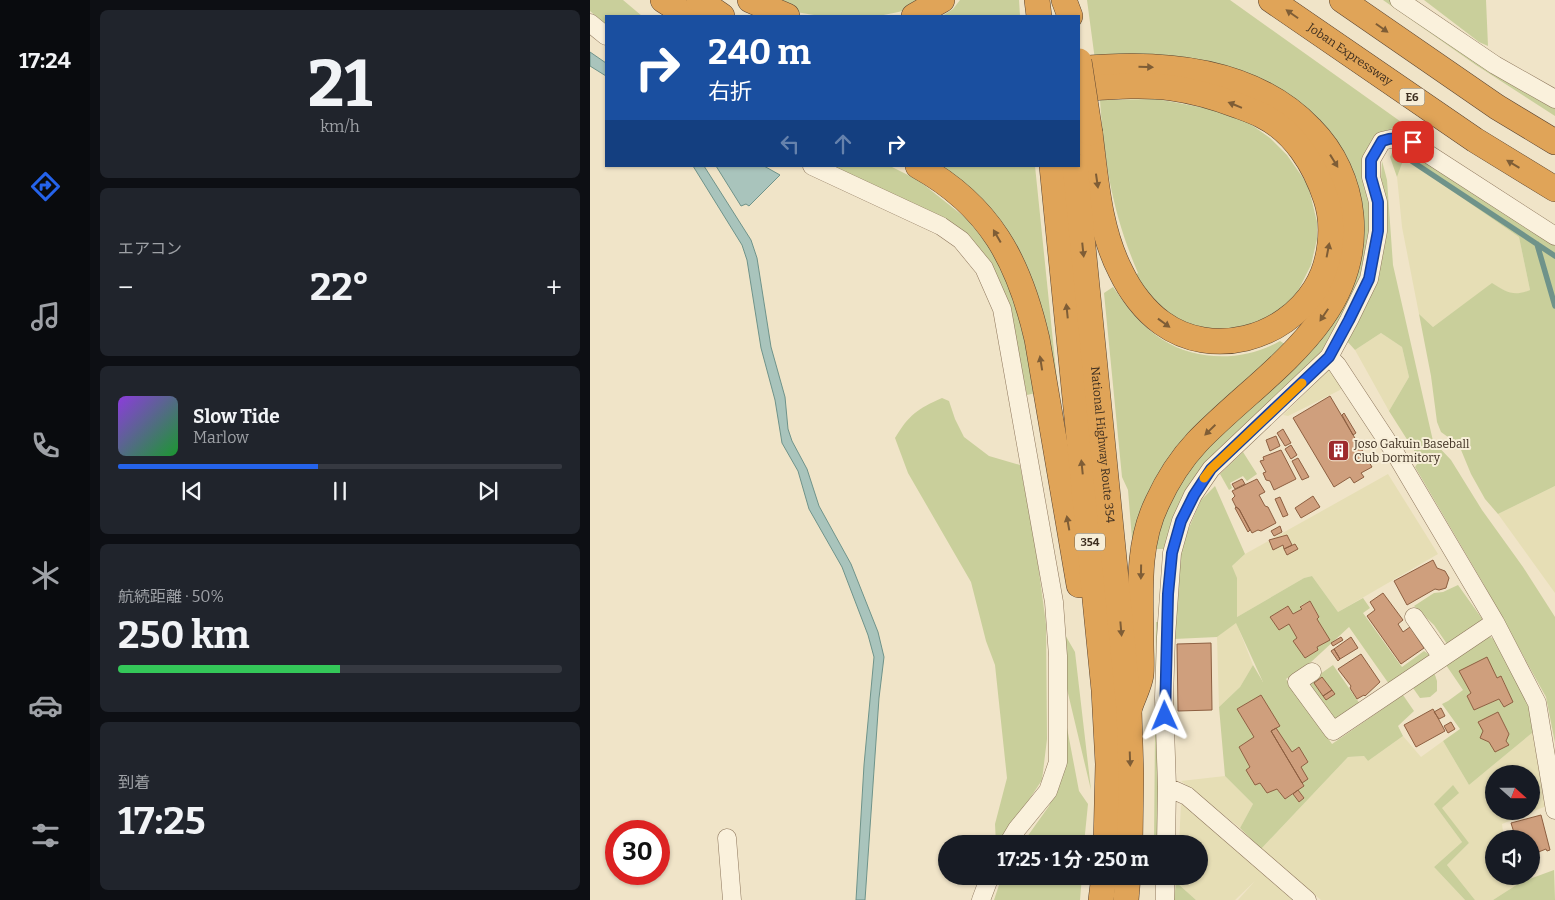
<!DOCTYPE html>
<html lang="ja">
<head>
<meta charset="utf-8">
<style>
	:root { --surface:#171b24; --page:#20242c; --text:#f1f3f6; --muted:#9ea1a6; --line:#363941; --accent:#2563eb }
	body { margin:0; font-family:Bitter,"Noto Sans JP",serif; background:var(--page); color:var(--text); height:100vh; display:flex; flex-direction:column; font-size:19px; white-space:nowrap }
	* { box-sizing:border-box; margin:0 }
	p { font-size:16px; color:var(--muted) }
	.icon { flex:none; width:28px; height:28px; fill:none; stroke:currentColor; stroke-width:2; stroke-linecap:round; stroke-linejoin:round }
	.map { position:relative; flex:1; overflow:hidden }
	.sheet { display:flex; flex-direction:column; gap:10px; padding:10px; background:#0d0f14; width:500px }
	.sheet>* { flex:none }
	.banner { position:absolute; left:15px; top:15px; width:475px; height:152px; border-radius:0px; box-shadow:0 1px 4px #0004; background:#1a4fa0; color:#fff; overflow:hidden }
	.needle { width:32px; rotate:111deg }
	.tools { position:absolute; left:895px; top:765px; display:grid; gap:10px }
	.tools a { display:grid; place-items:center; width:55px; height:55px; border-radius:50%; background:var(--surface); box-shadow:0 1px 4px #0004; font-size:25px }
	.speed { position:absolute; left:15px; top:820px; display:flex; gap:10px; font-size:25px; font-weight:700; text-align:center }
	.speed>* { display:grid; place-content:center; width:65px; height:65px; border-radius:50%; background:var(--surface); box-shadow:0 1px 4px #0004; line-height:1 }
	.speed .limit { border:8px solid #d22; background:#fff; color:#111 }
	.pin { position:absolute; display:grid; place-items:center; width:42px; height:42px; color:#fff; margin:-21px; border-radius:10px; box-shadow:0 2px 8px #0006 }
	.me { position:absolute; width:55px; margin:-28px; rotate:359deg; stroke-linejoin:round; filter:drop-shadow(0 0 4px #0008) }
	.turn { display:flex; align-items:center; gap:18px; height:105px; padding:0 20px; font-size:22px }
	.turn .icon { width:65px; height:65px; stroke-width:2.5 }
	.turn b { display:block; font-size:35px; line-height:42px }
	.lanes { display:flex; align-items:center; height:48px; padding:0 20px; background:#0003; justify-content:center; gap:25px; direction:ltr }
	.lanes .off { opacity:.35 }
	.big { font-size:38px; font-weight:700; line-height:1.1 }
	.sheet .tile { flex:1; display:flex; flex-direction:column; justify-content:center; gap:8px; min-width:0; padding:0 18px; border-radius:8px; background:var(--page) }
	.sheet .dial { align-items:center; gap:0 }
	.dial b { font-size:65px; line-height:1 }
	.song { display:flex; align-items:center; gap:15px }
	.cover { width:60px; height:60px; border-radius:8px; background:linear-gradient(135deg,hsl(270 70% 55%),hsl(130 70% 35%)) }
	.played { height:5px; border-radius:2px; background:linear-gradient(90deg,var(--accent) 45%,var(--line) 45%) }
	.keys { display:flex; justify-content:space-around; direction:ltr }
	.heat { display:flex; justify-content:space-between; align-items:center; font-size:28px; direction:ltr }
	.charge { height:8px; border-radius:4px; background:linear-gradient(90deg,#34c759 50%,var(--line) 0) }
	.trip { position:absolute; left:348px; top:835px; width:270px; height:50px; border-radius:25px; background:var(--surface); box-shadow:0 1px 4px #0004; font-weight:700; line-height:50px; text-align:center }
	main { display:flex; flex:1; min-height:0 }
	.menu { display:flex; flex-direction:column; width:90px; justify-content:space-around; align-items:center; background:#090b0e; color:var(--muted) }
	.menu .icon { width:35px; height:35px }
	.menu .selected { color:var(--accent) }
	.menu b { font-size:22px; color:var(--text) }
	.map>svg:first-child { display:block }
	.farmland { fill:#e6deb5; fill-rule:evenodd }
	.green { fill:#c9cf9b; fill-rule:evenodd }
	.water { fill:#a9c4bc; stroke:#6f938a }
	.lines { fill:none; stroke-linecap:round; stroke-linejoin:round }
	.stream { stroke:#6f938a; stroke-width:5.5 }
	.building { fill:#cf9f7d; stroke:#8d5f41 }
	.minor-casing { stroke:#8d765c; stroke-width:19 }
	.highway-casing { stroke:#5b4430; stroke-width:26 }
	.minor { stroke:#faf1dc; stroke-width:18 }
	.highway { stroke:#e0a458; stroke-width:25 }
	.highway-bridge-casing { stroke:#5b4430; stroke-width:26; stroke-linecap:butt }
	.highway-bridge { stroke:#e0a458; stroke-width:25 }
	.oneway { fill:#7e5d36 }
	.route-casing { stroke:#184099; stroke-width:12 }
	.route { stroke:#2563eb; stroke-width:9 }
	.slow { stroke:#f59e0b; stroke-width:9 }
	.labels { text-anchor:middle; stroke-width:4; stroke-linejoin:round; paint-order:stroke }
	.shield { fill:#f7eed8; stroke:#756857; stroke-width:1 }
	.shield-label { font-size:11px; font-weight:bold; fill:#3d2e20 }
	.street-label { font-size:12px; fill:#3d2e20; stroke:#f7eed8 }
	.poi-label { font-size:12px; fill:#3d2e20; stroke:#f7eed8; text-anchor:start }
</style>
</head>
<body>
<main>
<nav class="menu">
<b>17:24</b>
<svg class="icon selected" aria-label="directions" viewBox="0 0 24 24"><path d="M12 3l9 9-9 9-9-9zM9 14v-3h6M13 9l2 2-2 2"/></svg>
<svg class="icon" aria-label="music" viewBox="0 0 24 24"><path d="M9 18V5l10-2v13"/><circle cx="6" cy="18" r="3"/><circle cx="16" cy="16" r="3"/></svg>
<svg class="icon" aria-label="phone" viewBox="0 0 24 24"><path d="M5 4h4l2 5-3 2q2 4 5 5l2-3 5 2v4C11 20 4 13 5 4z"/></svg>
<svg class="icon" aria-label="climate" viewBox="0 0 24 24"><path d="M12 3v18M4 7l16 10M4 17L20 7"/></svg>
<svg class="icon" aria-label="car" viewBox="0 0 24 24"><path d="M5 17H2v-5l4-1 3-4h7l3 4 3 1v5h-3M9 17h6M6 11h13"/><circle cx="7" cy="17" r="2"/><circle cx="17" cy="17" r="2"/></svg>
<svg class="icon" aria-label="filters" viewBox="0 0 24 24"><path d="M4 7h16M4 17h16"/><circle cx="9" cy="7" r="2"/><circle cx="15" cy="17" r="2"/></svg>
</nav>
<section class="sheet">
<div class="tile dial"><b>21</b><p>km/h</p></div>
<div class="tile"><p>エアコン</p>
<div class="heat"><a>−</a><b class="big">22°</b><a>+</a></div>
</div>
<div class="tile">
<div class="song"><i class="cover"></i><div><b>Slow Tide</b><p>Marlow</p></div></div>
<div class="played"></div>
<div class="keys"><svg class="icon" aria-label="previous" viewBox="0 0 24 24"><path d="M18 5L8 12l10 7zM5 5v14"/></svg><svg class="icon" aria-label="pause" viewBox="0 0 24 24"><path d="M8 5v14M16 5v14"/></svg><svg class="icon" aria-label="next" viewBox="0 0 24 24"><path d="M6 5l10 7-10 7zM19 5v14"/></svg></div>
</div>
<div class="tile"><p>航続距離 · 50%</p><b class="big">250 km</b><div class="charge"></div></div>
<div class="tile"><p>到着</p><b class="big">17:25</b></div>
</section>
<div class="map">
<svg width="965" height="900" viewBox="0 0 965 900">
	<rect width="100%" height="100%" fill="#f0e4c8"/>
	<path class="farmland" d="M814 158 929 237 940 290 929 295 917 292 902 284 843 327 829 314 812 227 807 177Z
		M791 333 812 347 819 377 799 411 765 350Z
		M741 368 754 385 750 390 698 416 693 415Z
		M798 474 848 554 748 612 722 576 714 578 647 617 642 566 655 554Z
		M965 486V593L908 514Z
		M646 622 663 665 650 687 629 707 627 637Z
		M948 728 959 805 912 824 914 839H904V876H928L931 882 903 900H885L857 865 879 843 844 804 872 842 844 867 875 900H731L671 849 758 757 774 756 778 761 813 736 831 757 853 741 879 785ZM904 774H941V811H904Z
		M635 776 663 804 650 828 591 781Z
		M591 804 605 811 708 900H648L665 881 645 900H606L586 882 587 876H609V844H589Z"/>
	<path class="green" d="M0 0H33L52 16H16V25L0 11Z
		M174 0H335C305 25 207 21 174 0Z
		M370 0H429L430 16H352L363 9Z
		M497 0H640L814 124 792 132 782 216 772 276 756 310 735 347 722 365 627 453 596 489 584 519 575 549H564L574 516 587 485 619 447 729 341 748 314 746 144 505 60Z
		M793 0H800L881 56 965 105V116L886 65Z
		M834 0H896L898 46 889 42Z
		M567 99 620 109 659 123 680 138 697 155 718 185 727 222V239L721 265 703 301 678 323 632 334 580 319 543 277 548 273C523 215 514 162 510 100Z
		M814 146 965 243V486L908 514 895 499 881 474 869 445 851 432 847 422 841 376 829 314 843 327 902 283C917 292 923 297 940 290L929 237 814 158 807 177 800 157 804 148Z
		M792 161 797 180 803 265 843 441 861 460 892 510 933 567 965 617V743L956 697 893 583 825 467 830 460 799 411 819 377 812 347 791 333 765 350 756 340 793 204 791 178Z
		M236 166H300L328 180 377 219 402 250 417 277 432 325 446 393 437 395 426 344 419 303 409 280 395 260Z
		M347 166H445L468 390 456 332Z
		M523 287C537 307 552 327 573 340 608 362 655 361 690 341L698 346 591 450 543 551 538 490 532 477 514 293Z
		M352 398 359 401 365 419 374 437 399 456 430 465 445 542 456 624 457 739 452 780 410 844H406L405 824 417 778 405 665 396 641 381 582 318 473 305 438C319 415 327 409 352 398Z
		M653 452 667 474 657 481 653 476 640 483 642 488 639 490 630 474Z
		M625 486 655 554 642 566 647 578V617L714 578 722 576 748 612 773 598 780 608 773 613 812 667 834 651 840 655 799 684 759 627 720 663 696 679 742 744 813 695 824 711 808 726 813 736 778 761 774 756 758 757 671 849 650 828 663 804 635 776 629 707 650 687 663 665 673 682 646 623 627 637 584 639V580L596 535 611 500ZM720 601 729 616 727 619 739 640 727 647 728 650 715 658 703 641 707 638 699 624 689 630 680 617 697 606 703 614 712 609 710 606ZM671 695 689 725 686 728 702 752 709 748 718 762 711 767 718 779 712 783 714 786 708 790 714 798 709 802 703 794 695 799 687 789 670 783 665 784 656 770 660 767 649 747 664 737 647 709Z
		M868 585 893 620 857 644 844 625 824 606 844 593 853 592Z
		M566 622H569L566 652 570 844H564Z
		M474 633 485 652 501 790 477 689Z
		M893 637H900L907 640 934 690 948 728 879 785 853 741 870 729 852 704 858 701 873 690 856 665ZM897 658 907 678 912 677 923 702 914 707 909 699 884 710 877 696 881 693 870 671ZM908 712 919 733 916 741 899 742 890 738 893 731 888 722Z
		M743 665 770 704 746 722 716 684Z
		M844 672 847 681V691L840 697 830 698 823 688Z
		M474 712 489 791 498 804 494 844H432L459 806 474 765Z
		M863 785 869 793 852 808 879 843 857 865 885 900H875L844 867 872 842 844 804Z
		M964 870 965 900H903L931 882Z
		M412 876H492L490 900H404Z
		M586 882 606 900H584Z"/>
	<path class="water" d="M0 52 16 63V76L0 66Z
		M103 166H114L161 240 167 258 181 347 195 397 198 429 202 441 217 469 229 506 261 564 288 632 294 657 289 698 275 900H266L274 765 284 657 278 635 252 567 219 509 208 471 192 443 185 400 171 348 157 260 152 245Z
		M126 166H174L190 175 159 206 156 204 151 206Z"/>
	<g class="lines">
		<path class="stream" d="M817 158 965 256
			M947 244 965 306"/>
	</g>
	<path class="building" d="M740 396 782 467 771 473 774 477 764 483 760 477 744 487 703 418Z
		M754 413 766 433 763 435 752 415Z
		M693 429 701 443 695 446 687 433Z
		M686 436 690 446 680 451 676 440Z
		M701 445 707 455 701 459 695 449Z
		M691 450 706 479 684 490 680 481 676 480 673 473 676 472 670 461 674 460 673 457Z
		M708 458 719 477 712 480 702 461Z
		M652 479 655 484 645 489 642 484Z
		M667 479 675 492 669 495 675 506 678 507 686 523 671 531 668 530 662 533 649 509 646 507 642 499 645 496 642 491Z
		M723 496 730 507 711 518 705 508Z
		M690 497 698 515 693 517 685 499Z
		M646 507 649 509 660 530 658 532 645 508Z
		M690 526 692 532 684 536 681 531Z
		M697 535 702 545 694 549 693 545 683 550 679 540Z
		M705 544 708 549 697 555 694 549Z
		M843 560 847 568 855 571 859 578 856 588 849 590 845 589 817 605 804 581Z
		M793 593 813 620 808 624 813 632 820 627 834 648 811 664 777 616 785 610 780 602Z
		M720 601 729 617 727 619 740 640 727 647 728 650 715 658 703 641 707 638 699 624 689 630 680 617 698 606 703 614 712 609 710 607Z
		M751 637 753 640 743 646 741 643Z
		M761 637 768 648 750 659 744 649Z
		M621 643 622 710 588 711 587 644Z
		M744 649 750 659 748 661 741 651Z
		M771 654 790 682 775 696 774 695 767 699 760 688 761 686 748 669Z
		M897 657 907 678 911 676 923 702 914 707 909 699 884 710 877 696 881 693 869 671Z
		M732 677 742 690 733 696 724 683Z
		M742 690 745 694 736 700 733 696Z
		M671 695 690 726 681 731 714 786 695 799 687 789 677 793 670 783 665 785 656 770 660 767 649 747 664 737 647 709Z
		M851 708 855 716 849 719 844 712Z
		M843 709 855 731 826 747 814 725Z
		M908 712 919 734 916 741 919 745 905 752 899 742 890 738 893 731 888 722Z
		M861 722 865 729 858 733 854 726Z
		M686 728 702 752 709 747 718 762 711 767 718 779 712 783 681 731Z
		M708 790 714 798 709 802 703 794Z
		M951 815 960 850 957 851 956 849 941 855V839H926L921 823Z"/>
	<g class="lines">
		<defs>
			<path id="minor" d="M809 0 905 65 965 99
				M0 23 16 36
				M222 166 351 226 371 240 394 268 412 309 464 602 468 656V762L458 791 427 829 418 844
				M739 357 747 365 805 453 905 622 947 703 965 810
				M824 617 852 657
				M722 672 707 682 743 731 905 622
				M577 787 597 796 717 900
				M137 838 142 900
				M576 844 577 787 574 698 576 637 582 553 591 521 603 495 621 469 739 357 759 320 779 279 788 231V202L781 177V160L792 141 805 138 815 139 965 236
				M391 900 400 876
				M575 900V876"/>
			<g id="highway">
				<path d="M73 0 98 16"/>
				<path d="M109 0 132 16"/>
				<path d="M160 0 197 16"/>
				<path d="M447 0 449 16"/>
				<path d="M474 0 480 16"/>
				<path id="s1" d="M681 0 885 140 965 189"/>
				<path d="M752 0 907 107 965 142"/>
				<path d="M324 16 352 0"/>
				<path d="M489 69C569 61 662 67 721 129 744 152 758 183 761 215 771 321 671 375 607 442 591 459 577 481 567 503 546 546 551 596 551 643 551 653 552 665 551 675 549 687 542 699 539 710"/>
				<path d="M489 89C519 87 552 84 582 88 604 91 625 97 646 105 654 108 663 111 671 115 704 131 725 165 736 199 745 226 741 264 725 289 694 339 622 359 572 323 555 311 540 291 531 272 509 230 506 179 500 133"/>
				<path d="M328 166C400 206 429 261 447 339L489 585"/>
				<path d="M462 166 514 690 518 764 516 844"/>
				<path id="s2" d="M485 166 539 710 541 774 540 844"/>
				<path d="M511 900 514 876"/>
				<path d="M536 900 538 876"/>
			</g>
		</defs>
		<use href="#minor" class="minor-casing"/>
		<use href="#highway" class="highway-casing"/>
		<use href="#minor" class="minor"/>
		<use href="#highway" class="highway"/>
		<defs>
			<path id="highway-bridge" d="M489 61 500 133"/>
		</defs>
		<use href="#highway-bridge" class="highway-bridge-casing"/>
		<use href="#highway-bridge" class="highway-bridge"/>
	</g>
	<defs><path id="oneway-solid" d="M-6-.8H1V-3.2L6.5 0L1 3.2V.8H-6Z" transform="scale(1.25)"/></defs>
	<g class="oneway">
		<use href="#oneway-solid" transform="translate(702 14) rotate(-145)"/>
		<use href="#oneway-solid" transform="translate(792 28) rotate(35)"/>
		<use href="#oneway-solid" transform="translate(556 67) rotate(1)"/>
		<use href="#oneway-solid" transform="translate(645 105) rotate(-158)"/>
		<use href="#oneway-solid" transform="translate(744 161) rotate(58)"/>
		<use href="#oneway-solid" transform="translate(923 164) rotate(-149)"/>
		<use href="#oneway-solid" transform="translate(507 181) rotate(82)"/>
		<use href="#oneway-solid" transform="translate(407 236) rotate(-120)"/>
		<use href="#oneway-solid" transform="translate(493 250) rotate(84)"/>
		<use href="#oneway-solid" transform="translate(738 250) rotate(-79)"/>
		<use href="#oneway-solid" transform="translate(477 311) rotate(-96)"/>
		<use href="#oneway-solid" transform="translate(734 315) rotate(124)"/>
		<use href="#oneway-solid" transform="translate(574 323) rotate(36)"/>
		<use href="#oneway-solid" transform="translate(451 363) rotate(-99)"/>
		<use href="#oneway-solid" transform="translate(620 430) rotate(136)"/>
		<use href="#oneway-solid" transform="translate(492 467) rotate(-96)"/>
		<use href="#oneway-solid" transform="translate(478 523) rotate(-100)"/>
		<use href="#oneway-solid" transform="translate(551 572) rotate(91)"/>
		<use href="#oneway-solid" transform="translate(531 629) rotate(85)"/>
		<use href="#oneway-solid" transform="translate(540 759) rotate(88)"/>
	</g>
	<g class="lines">
		<defs>
			<path id="route" d="M575 716 578 594 582 553 591 521 604 495 621 469 739 357 759 320 779 279 788 231V202L781 177V160L792 141C803 137 812 137 823 142"/>
		</defs>
		<use href="#route" class="route-casing"/>
		<use href="#route" class="route"/>
		<path class="slow" d="M614 478 621 469 712 383"/>
	</g>
	<defs>
		<symbol id="building-square" viewBox="-11 -11 22 22"><rect x="-9" y="-9" width="18" height="18" rx="4" fill="#9e2a2b" stroke="#f7eed8"/><path d="M-4-6H4V6H1V3H-1V6H-4ZM-2.5-4.3h1.7v1.8h-1.7ZM.8-4.3h1.7v1.8H.8ZM-2.5-1h1.7V.8h-1.7ZM.8-1h1.7V.8H.8Z" fill="#fff"/></symbol>
	</defs>
	<g fill-rule="evenodd">
		<use href="#building-square" x="736" y="438" width="25" height="25"/>
	</g>
	<g class="labels">
		<g class="shield">
			<rect x="809.5" y="88.5" width="25" height="17" rx="4"/>
			<rect x="485" y="533.5" width="30" height="17" rx="4"/>
		</g>
		<g class="shield-label">
			<text x="822" y="101">E6</text>
			<text x="500" y="546">354</text>
		</g>
		<g class="street-label">
			<text dy="4" stroke="none"><textPath href="#s1" startOffset="96">Joban Expressway</textPath></text>
			<text dy="4" stroke="none"><textPath href="#s2" startOffset="280">National Highway Route 354</textPath></text>
		</g>
		<g class="poi-label">
			<text x="764" y="448">Joso Gakuin Baseball<tspan x="764" dy="14">Club Dormitory</tspan></text>
		</g>
	</g>
</svg>
<div class="tools">
<a><svg class="needle" viewBox="-14 -14 28 28"><path d="M0-13l5 13h-10z" fill="#e53935"/><path d="M0 13l5-13h-10z" fill="#9ea1a6"/></svg></a>
<a><svg class="icon" aria-label="sound" viewBox="0 0 24 24"><path d="M4 9h4l5-4v14l-5-4H4zM17 9q2 3 0 6"/></svg></a>
</div>
<div class="speed"><div class="limit">30</div></div>
<div class="pin" style="left:823px;top:142px;background:#d93025"><svg class="icon" aria-label="arrive" viewBox="0 0 24 24"><path d="M6 21V4h12l-3 4 3 4H6"/></svg></div>
<svg class="me" style="left:575px;top:716px" viewBox="-20 -20 40 40"><path d="M0-17L14 15 0 8-14 15z" fill="#2563eb" stroke="#fff" stroke-width="4"/></svg>
<div class="trip">17:25 · 1 分 · 250 m</div>
<div class="banner">
<div class="turn"><svg class="icon" aria-label="right" viewBox="0 0 24 24"><path d="M7 20v-9h11M14 6l5 5-5 5"/></svg><div><b>240 m</b>右折</div></div>
<div class="lanes"><svg class="icon off" aria-label="left" viewBox="0 0 24 24"><path d="M17 20v-9H6M10 6l-5 5 5 5"/></svg><svg class="icon off" aria-label="ahead" viewBox="0 0 24 24"><path d="M12 20V5M6 11l6-6 6 6"/></svg><svg class="icon" aria-label="right" viewBox="0 0 24 24"><path d="M7 20v-9h11M14 6l5 5-5 5"/></svg></div>
</div>
</div>
</main>
</body>
</html>
